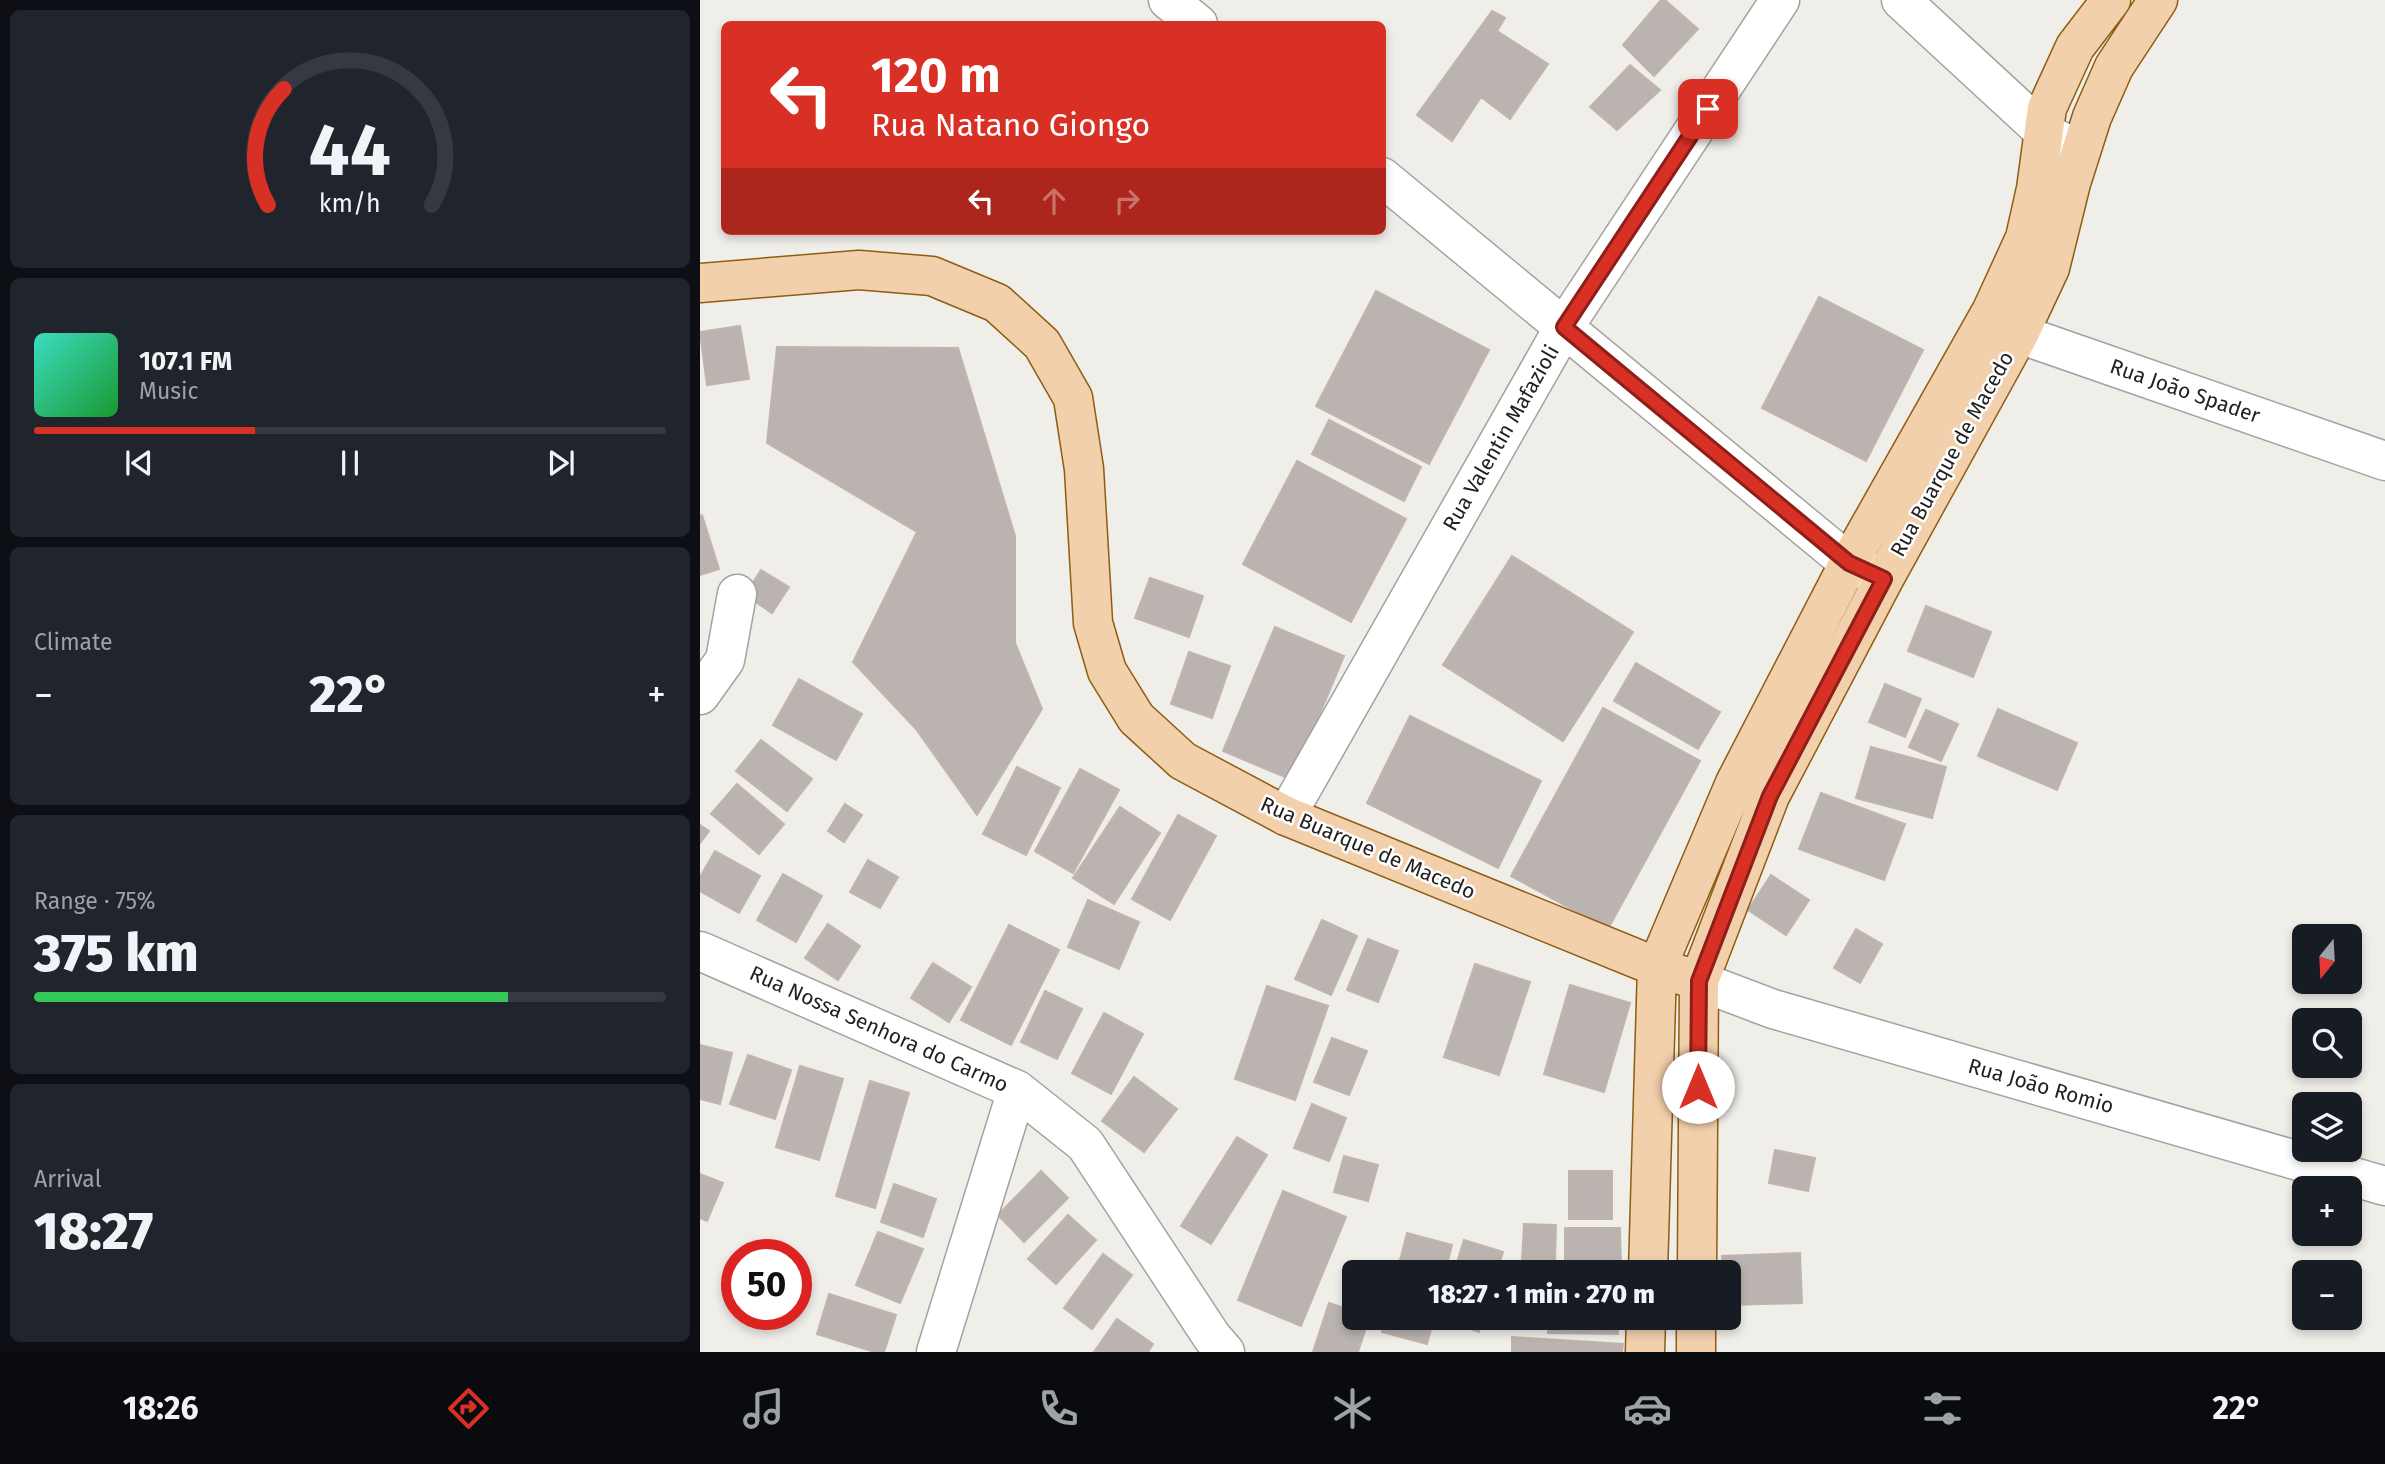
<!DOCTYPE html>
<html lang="en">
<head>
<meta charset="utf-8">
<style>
	:root { --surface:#171b24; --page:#20242c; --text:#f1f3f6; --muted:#9ea1a6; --line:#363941; --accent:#d93025 }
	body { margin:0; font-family:"Fira Sans",sans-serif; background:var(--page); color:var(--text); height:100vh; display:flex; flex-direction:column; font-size:26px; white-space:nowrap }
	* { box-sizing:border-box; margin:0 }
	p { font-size:23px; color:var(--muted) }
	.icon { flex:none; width:38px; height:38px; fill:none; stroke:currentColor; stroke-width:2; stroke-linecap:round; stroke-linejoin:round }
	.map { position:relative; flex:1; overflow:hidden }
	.panel { display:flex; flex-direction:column; gap:10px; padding:10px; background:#0d0f14; width:700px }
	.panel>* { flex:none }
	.banner { position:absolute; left:21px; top:21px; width:665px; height:214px; border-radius:10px; box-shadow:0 4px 10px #0003; background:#d93025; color:#fff; overflow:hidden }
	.needle { width:46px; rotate:198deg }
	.fabs { position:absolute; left:1592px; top:924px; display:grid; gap:14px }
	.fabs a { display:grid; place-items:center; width:70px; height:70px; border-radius:10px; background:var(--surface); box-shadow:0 4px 10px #0003; font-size:35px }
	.speed { position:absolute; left:21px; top:1239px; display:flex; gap:14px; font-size:35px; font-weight:700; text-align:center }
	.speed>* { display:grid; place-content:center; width:91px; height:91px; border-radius:50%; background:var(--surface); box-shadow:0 4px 10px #0003; line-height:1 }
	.speed .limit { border:10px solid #d22; background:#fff; color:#111 }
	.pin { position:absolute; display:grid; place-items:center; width:60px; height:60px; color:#fff; margin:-30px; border-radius:14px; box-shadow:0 4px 10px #0006 }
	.me { position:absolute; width:77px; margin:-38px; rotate:0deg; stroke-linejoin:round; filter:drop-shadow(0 0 5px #0008) }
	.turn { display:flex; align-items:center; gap:24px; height:147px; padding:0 35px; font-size:32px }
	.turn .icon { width:91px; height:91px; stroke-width:2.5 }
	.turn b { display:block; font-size:49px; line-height:60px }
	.lanes { display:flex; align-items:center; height:66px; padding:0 35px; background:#0003; justify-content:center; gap:35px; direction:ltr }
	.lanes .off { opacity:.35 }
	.big { font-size:52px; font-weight:800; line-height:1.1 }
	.panel .widget { flex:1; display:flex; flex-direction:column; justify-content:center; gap:10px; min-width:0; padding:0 24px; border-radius:10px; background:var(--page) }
	.panel .dial { align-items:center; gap:0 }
	.dial svg { height:182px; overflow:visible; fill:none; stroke:var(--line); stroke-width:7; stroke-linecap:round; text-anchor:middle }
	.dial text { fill:var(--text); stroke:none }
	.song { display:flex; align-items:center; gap:21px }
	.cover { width:84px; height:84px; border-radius:10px; background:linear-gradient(135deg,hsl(170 70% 55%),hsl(130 70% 35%)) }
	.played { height:7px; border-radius:4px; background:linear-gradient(90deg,var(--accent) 35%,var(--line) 35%) }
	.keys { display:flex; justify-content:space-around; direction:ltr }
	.heat { display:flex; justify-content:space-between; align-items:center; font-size:38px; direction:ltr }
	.charge { height:10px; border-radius:5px; background:linear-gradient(90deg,#34c759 75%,var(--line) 0) }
	.trip { position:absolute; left:642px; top:1260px; width:399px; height:70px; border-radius:10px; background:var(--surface); box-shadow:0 4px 10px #0003; font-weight:800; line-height:70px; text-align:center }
	.dock { display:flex; height:112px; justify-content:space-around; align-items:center; background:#090b0e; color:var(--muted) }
	.dock .icon { width:49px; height:49px }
	.dock .selected { color:var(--accent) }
	.dock b { font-size:32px; color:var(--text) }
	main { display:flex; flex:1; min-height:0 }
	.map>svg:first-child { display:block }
	.building { fill:#bab3af; stroke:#c1b4ad; stroke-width:2 }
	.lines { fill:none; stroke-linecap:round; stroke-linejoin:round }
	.minor-casing { stroke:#a2a2a2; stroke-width:41 }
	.major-casing { stroke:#8e5d11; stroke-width:41 }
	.minor { stroke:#fff; stroke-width:38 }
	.major { stroke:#f3d0ac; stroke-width:38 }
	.route-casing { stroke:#8d1f18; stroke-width:18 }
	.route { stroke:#d93025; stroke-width:12 }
	.labels { text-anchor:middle; stroke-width:5; stroke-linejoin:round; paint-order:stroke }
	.street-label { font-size:21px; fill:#212121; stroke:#fff }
</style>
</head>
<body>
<main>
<section class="panel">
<div class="widget dial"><svg viewBox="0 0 100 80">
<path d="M14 69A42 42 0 1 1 86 69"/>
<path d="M14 69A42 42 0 0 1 21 18" stroke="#d93025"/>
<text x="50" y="56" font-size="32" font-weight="700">44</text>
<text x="50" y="72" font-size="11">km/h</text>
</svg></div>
<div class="widget">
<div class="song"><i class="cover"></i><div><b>107.1 FM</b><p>Music</p></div></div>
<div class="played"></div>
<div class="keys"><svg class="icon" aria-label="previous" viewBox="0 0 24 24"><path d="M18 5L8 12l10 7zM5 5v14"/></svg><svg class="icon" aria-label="pause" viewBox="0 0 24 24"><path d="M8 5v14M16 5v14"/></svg><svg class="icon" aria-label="next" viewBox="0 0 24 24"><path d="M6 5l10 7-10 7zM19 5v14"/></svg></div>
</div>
<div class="widget"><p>Climate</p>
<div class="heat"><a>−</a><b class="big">22°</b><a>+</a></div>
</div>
<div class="widget"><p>Range · 75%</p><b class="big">375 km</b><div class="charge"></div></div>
<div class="widget"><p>Arrival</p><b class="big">18:27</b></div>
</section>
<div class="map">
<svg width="1685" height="1352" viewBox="0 0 1685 1352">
	<rect width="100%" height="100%" fill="#f0eee9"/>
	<path class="building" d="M961 0H965L998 29 954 76 923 45Z
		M792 11 805 18 797 31 848 64 810 119 781 97 752 141 717 115Z
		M930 65 960 90 917 130 890 107Z
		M676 291 789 350 729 464 616 406Z
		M1119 297 1223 350 1166 461 1062 408Z
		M40 326 49 379 7 385 0 332Z
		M77 347 258 348 315 536V643L342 709 277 815 216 729 153 662 217 532 67 443Z
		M629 420 721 467 704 501 612 454Z
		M597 461 706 519 651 622 543 564Z
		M2 515 19 569 0 575V516Z
		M812 556 933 632 863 741 743 665Z
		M61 570 89 587 72 613 45 595Z
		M450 578 503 596 489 637 435 618Z
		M1226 606 1291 632 1273 677 1208 651Z
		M575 627 644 656 592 780 523 751Z
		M489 652 530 666 512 718 471 704Z
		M936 663 1020 712 998 749 914 701Z
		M99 679 162 714 136 760 73 725Z
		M1185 684 1221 699 1205 737 1169 722Z
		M903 708 1000 761 908 929 811 876Z
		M1298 709 1377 743 1357 790 1278 756Z
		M1226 710 1258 724 1241 761 1209 747Z
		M710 716 841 781 798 868 667 803Z
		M61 740 112 779 87 811 36 771Z
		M1171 747 1246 767 1232 818 1156 798Z
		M317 767 360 788 326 855 283 834Z
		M380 769 419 790 373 873 335 851Z
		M37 784 84 824 59 854 11 814Z
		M1121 793 1205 824 1184 880 1099 849Z
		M145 804 162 815 144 842 128 831Z
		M420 807 460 833 414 904 373 878Z
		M478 815 516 836 470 920 432 899Z
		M0 825 9 831 0 843Z
		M15 851 60 876 39 913 0 891V877Z
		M168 860 198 877 180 908 150 892Z
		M83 874 122 896 96 942 57 920Z
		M1071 875 1109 900 1086 935 1048 910Z
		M388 900 439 922 419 969 368 947Z
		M622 920 657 936 631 995 595 979Z
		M128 924 160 946 138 980 105 958Z
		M309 925 359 950 311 1045 261 1020Z
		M1156 929 1182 944 1160 983 1134 968Z
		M668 939 698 951 678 1002 647 990Z
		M233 963 271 987 249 1022 211 998Z
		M775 964 830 982 799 1075 744 1057Z
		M870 985 930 1003 904 1092 844 1074Z
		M567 986 628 1006 595 1100 535 1079Z
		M345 991 382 1009 357 1059 321 1042Z
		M404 1013 443 1034 411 1094 372 1073Z
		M632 1038 667 1051 649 1095 614 1082Z
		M0 1045 32 1053 20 1104 0 1099Z
		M48 1055 91 1070 75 1119 30 1104Z
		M100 1066 143 1079 119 1160 76 1147Z
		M434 1077 477 1109 444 1152 402 1121Z
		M170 1081 209 1093 175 1208 136 1196Z
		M612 1104 646 1118 629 1161 594 1148Z
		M537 1137 567 1155 511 1244 481 1226Z
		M1075 1150 1115 1158 1108 1191 1069 1183Z
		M644 1156 678 1165 668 1201 634 1192Z
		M341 1171 368 1198 324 1242 298 1215Z
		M869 1171H912V1219H869Z
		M0 1174 23 1183 7 1221 0 1218Z
		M194 1184 236 1199 223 1237 181 1222Z
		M583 1191 646 1217 601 1326 538 1300Z
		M368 1215 396 1240 356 1284 328 1259Z
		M824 1224 856 1225 855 1261 822 1259Z
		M865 1228H920L921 1265H865Z
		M178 1232 223 1249 200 1303 156 1285Z
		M707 1233 752 1245 745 1272H697Z
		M764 1240 803 1252 797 1272H754Z
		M1100 1253 1102 1303 1029 1305V1272H1023L1022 1256Z
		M403 1254 432 1275 392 1329 364 1308Z
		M129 1294 196 1315 184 1352H175L117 1334Z
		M629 1303 654 1311V1318H669L658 1352H613Z
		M685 1318H734L727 1344 682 1332Z
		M740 1318H783L779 1332Z
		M848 1318H918V1334L848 1333Z
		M417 1319 453 1344 448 1352H394Z
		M812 1337 923 1344 922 1352H812Z"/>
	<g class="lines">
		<defs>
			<path id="minor" d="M468 0 498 24
				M1201 0 1344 132 1368 145
				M682 177 1149 563 1178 576
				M1294 311 1319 334 1685 461
				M0 695 25 660 37 594
				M586 816 864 327 1080 0
				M0 951 317 1090 385 1144 512 1337 525 1352
				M999 981 1073 1009 1685 1186
				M236 1352 317 1090"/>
			<path id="major" d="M0 283 159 270 232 276 297 303 342 344 373 398 384 469 393 623 407 671 436 718 483 761 586 816 957 967 999 981
				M948 1272 957 967 1035 783 1149 563 1292 310 1325 238 1336 189 1347 108 1375 47 1411 0
				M997 1272 999 981 1070 796 1184 579 1319 334 1350 268 1371 183 1392 117 1414 67 1458 0
				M945 1352 946 1318
				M996 1352V1318"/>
		</defs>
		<use href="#minor" class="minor-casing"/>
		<use href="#major" class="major-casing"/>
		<use href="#minor" class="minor"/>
		<use href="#major" class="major"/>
	</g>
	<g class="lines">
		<defs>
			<path id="route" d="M998 1087 999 981 1070 796 1184 579 1149 563 864 327 1008 109"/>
		</defs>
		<use href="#route" class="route-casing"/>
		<use href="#route" class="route"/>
	</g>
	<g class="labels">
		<g class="street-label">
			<text transform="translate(1485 391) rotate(19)" y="7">Rua João Spader</text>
			<text transform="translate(801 438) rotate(-60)" y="7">Rua Valentin Mafazioli</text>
			<text transform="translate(1252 454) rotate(-61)" y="7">Rua Buarque de Macedo</text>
			<text transform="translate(668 848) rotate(23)" y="7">Rua Buarque de Macedo</text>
			<text transform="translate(179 1029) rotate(24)" y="7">Rua Nossa Senhora do Carmo</text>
			<text transform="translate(1341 1086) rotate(16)" y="7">Rua João Romio</text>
		</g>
	</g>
</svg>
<div class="fabs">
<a><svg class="needle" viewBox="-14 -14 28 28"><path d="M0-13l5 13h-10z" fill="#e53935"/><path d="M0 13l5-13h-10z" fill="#9ea1a6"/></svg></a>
<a><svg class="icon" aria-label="search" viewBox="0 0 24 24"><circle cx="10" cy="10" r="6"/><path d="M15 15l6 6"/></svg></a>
<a><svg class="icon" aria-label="layers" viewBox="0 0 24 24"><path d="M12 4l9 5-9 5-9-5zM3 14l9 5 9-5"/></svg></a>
<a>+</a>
<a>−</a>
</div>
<div class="speed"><div class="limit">50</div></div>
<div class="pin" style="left:1008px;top:109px;background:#d93025"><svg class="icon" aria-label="arrive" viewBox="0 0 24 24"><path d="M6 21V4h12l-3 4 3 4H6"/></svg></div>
<svg class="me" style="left:998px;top:1087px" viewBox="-20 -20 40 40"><circle r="19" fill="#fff"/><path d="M0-13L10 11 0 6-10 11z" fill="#d93025"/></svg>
<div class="trip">18:27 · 1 min · 270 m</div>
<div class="banner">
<div class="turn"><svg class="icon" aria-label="left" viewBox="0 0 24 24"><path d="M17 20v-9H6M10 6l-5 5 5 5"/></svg><div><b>120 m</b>Rua Natano Giongo</div></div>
<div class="lanes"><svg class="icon" aria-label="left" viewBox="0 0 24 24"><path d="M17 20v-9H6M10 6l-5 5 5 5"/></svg><svg class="icon off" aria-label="ahead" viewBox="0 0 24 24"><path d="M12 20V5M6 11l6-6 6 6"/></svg><svg class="icon off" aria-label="right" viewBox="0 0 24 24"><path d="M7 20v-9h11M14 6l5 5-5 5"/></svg></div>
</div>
</div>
</main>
<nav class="dock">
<b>18:26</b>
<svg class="icon selected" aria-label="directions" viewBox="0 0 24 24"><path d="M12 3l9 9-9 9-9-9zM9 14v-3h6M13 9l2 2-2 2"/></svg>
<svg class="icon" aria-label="music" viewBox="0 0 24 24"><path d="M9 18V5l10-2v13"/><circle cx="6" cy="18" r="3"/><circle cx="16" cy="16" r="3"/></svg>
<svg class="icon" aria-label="phone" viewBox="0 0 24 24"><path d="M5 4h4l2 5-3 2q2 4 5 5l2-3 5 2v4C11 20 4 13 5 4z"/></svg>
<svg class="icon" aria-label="climate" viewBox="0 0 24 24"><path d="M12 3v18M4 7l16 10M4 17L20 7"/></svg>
<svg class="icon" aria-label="car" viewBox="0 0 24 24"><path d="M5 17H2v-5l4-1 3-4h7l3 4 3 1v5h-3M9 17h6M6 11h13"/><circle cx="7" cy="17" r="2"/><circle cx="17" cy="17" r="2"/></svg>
<svg class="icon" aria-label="filters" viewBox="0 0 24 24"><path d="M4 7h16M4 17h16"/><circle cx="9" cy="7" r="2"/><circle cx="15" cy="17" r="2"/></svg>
<b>22°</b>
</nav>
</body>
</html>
